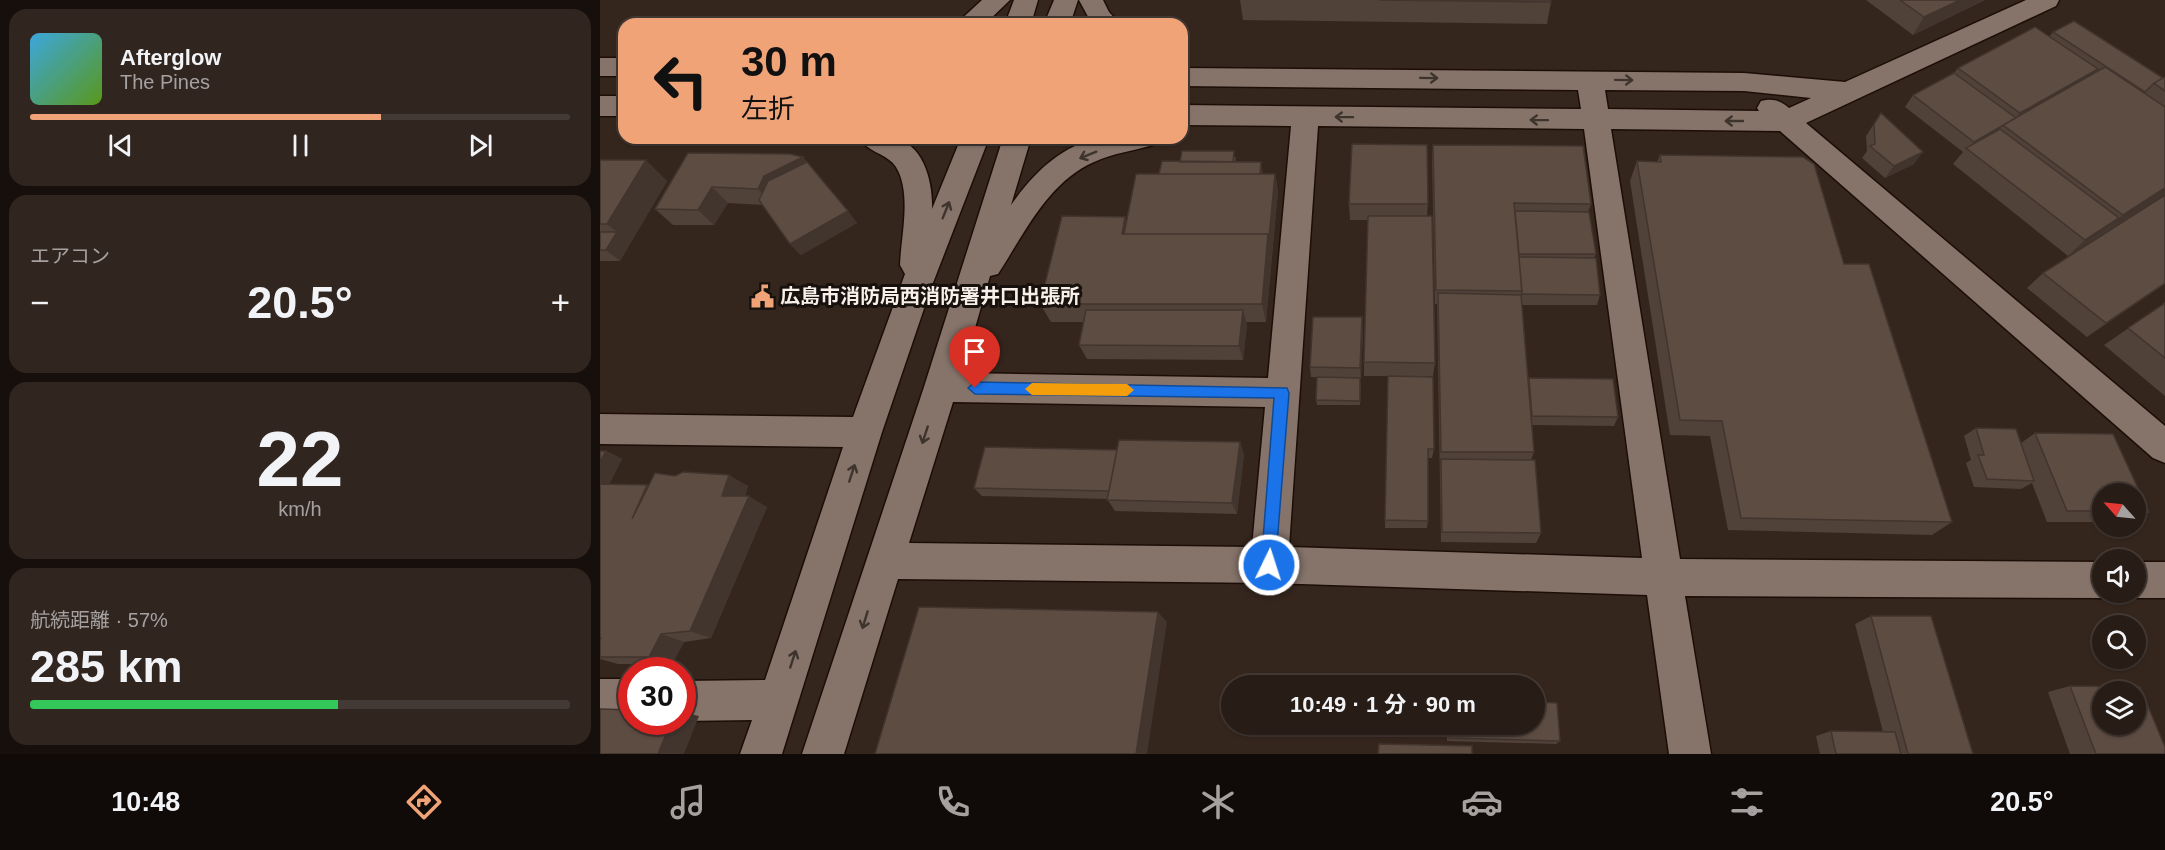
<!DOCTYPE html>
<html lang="ja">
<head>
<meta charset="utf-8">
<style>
	:root { --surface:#281c16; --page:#30251f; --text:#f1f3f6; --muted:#a5a1a1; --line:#443a35; --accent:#efa377 }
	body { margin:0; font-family:Helvetica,"Noto Sans JP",sans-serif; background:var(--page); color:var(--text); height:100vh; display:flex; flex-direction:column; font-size:22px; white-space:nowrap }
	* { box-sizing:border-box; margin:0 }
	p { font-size:20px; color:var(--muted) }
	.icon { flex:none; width:33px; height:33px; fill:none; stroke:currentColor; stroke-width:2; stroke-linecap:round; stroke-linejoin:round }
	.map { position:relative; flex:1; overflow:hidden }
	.sheet { display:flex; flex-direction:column; gap:9px; padding:9px; background:#160f0c; width:600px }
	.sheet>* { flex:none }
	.top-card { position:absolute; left:18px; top:18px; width:570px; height:126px; border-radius:18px; box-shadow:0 2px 4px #0004,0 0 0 2px var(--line); background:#efa377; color:#111; overflow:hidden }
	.needle { width:39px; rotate:297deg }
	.tools { position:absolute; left:1492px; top:483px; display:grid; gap:12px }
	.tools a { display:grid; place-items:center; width:54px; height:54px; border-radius:50%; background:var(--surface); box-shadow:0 2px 4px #0004,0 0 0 2px var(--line); font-size:30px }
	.speed { position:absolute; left:18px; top:657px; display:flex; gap:12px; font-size:30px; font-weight:700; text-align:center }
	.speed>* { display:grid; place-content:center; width:78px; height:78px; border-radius:50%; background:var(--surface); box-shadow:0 2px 4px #0004,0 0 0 2px var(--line); line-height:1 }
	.speed .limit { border:9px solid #d22; background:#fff; color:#111 }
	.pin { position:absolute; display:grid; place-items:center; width:51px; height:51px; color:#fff; margin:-62px -26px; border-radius:50% 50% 50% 0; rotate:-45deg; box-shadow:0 0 6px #0007 }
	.pin .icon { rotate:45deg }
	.me { position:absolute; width:66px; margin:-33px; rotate:4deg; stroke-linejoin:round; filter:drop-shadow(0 0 4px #0008) }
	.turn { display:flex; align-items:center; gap:21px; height:126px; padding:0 24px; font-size:27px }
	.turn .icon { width:78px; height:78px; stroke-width:2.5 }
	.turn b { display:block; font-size:42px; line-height:51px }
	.big { font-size:45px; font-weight:700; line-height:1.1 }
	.sheet .widget { flex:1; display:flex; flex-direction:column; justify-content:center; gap:9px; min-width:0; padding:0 21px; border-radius:18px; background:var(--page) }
	.sheet .dial { align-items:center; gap:0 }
	.dial b { font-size:78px; line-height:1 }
	.song { display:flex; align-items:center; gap:18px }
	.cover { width:72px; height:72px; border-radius:9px; background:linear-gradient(135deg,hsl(200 70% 55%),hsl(90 70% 35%)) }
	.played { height:6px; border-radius:3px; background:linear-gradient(90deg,var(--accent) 65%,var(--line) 65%) }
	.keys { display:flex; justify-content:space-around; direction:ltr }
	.heat { display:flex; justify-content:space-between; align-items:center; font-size:33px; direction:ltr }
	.charge { height:9px; border-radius:4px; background:linear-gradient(90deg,#34c759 57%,var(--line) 0) }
	.trip { position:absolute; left:621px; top:675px; width:324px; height:60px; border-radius:30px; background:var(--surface); box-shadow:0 2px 4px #0004,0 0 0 2px var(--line); font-weight:700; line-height:60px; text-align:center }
	.tab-bar { display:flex; height:96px; justify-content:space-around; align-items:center; background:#100b09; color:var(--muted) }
	.tab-bar .icon { width:42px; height:42px }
	.tab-bar .on { color:var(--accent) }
	.tab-bar b { font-size:27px; color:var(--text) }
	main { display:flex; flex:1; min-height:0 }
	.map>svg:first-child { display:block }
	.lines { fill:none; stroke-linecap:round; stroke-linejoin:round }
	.minor-casing { stroke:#1c0e07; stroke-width:3 }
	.minor { fill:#86746a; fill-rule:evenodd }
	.wall { fill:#504139 }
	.shaded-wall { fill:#41352e }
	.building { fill:#5d4c42; stroke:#41352e; stroke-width:1.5; fill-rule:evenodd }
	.oneway { stroke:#3e342e }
	.route { fill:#1a73e8; stroke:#114b97; stroke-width:1.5 }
	.slow { fill:#f59e0b }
	.labels { text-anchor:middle; stroke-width:6; stroke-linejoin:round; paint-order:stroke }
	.poi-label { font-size:20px; font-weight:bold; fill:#f9efe9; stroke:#17110d; text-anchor:start }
</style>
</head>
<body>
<main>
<section class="sheet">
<div class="widget">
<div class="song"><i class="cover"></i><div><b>Afterglow</b><p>The Pines</p></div></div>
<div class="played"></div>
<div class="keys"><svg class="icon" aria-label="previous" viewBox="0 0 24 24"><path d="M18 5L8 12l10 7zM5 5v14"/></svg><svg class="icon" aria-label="pause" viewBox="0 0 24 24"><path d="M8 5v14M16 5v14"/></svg><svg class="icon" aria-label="next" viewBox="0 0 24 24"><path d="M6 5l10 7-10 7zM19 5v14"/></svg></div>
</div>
<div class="widget"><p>エアコン</p>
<div class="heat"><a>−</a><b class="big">20.5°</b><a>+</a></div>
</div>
<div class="widget dial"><b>22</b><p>km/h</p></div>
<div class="widget"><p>航続距離 · 57%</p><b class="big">285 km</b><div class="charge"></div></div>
</section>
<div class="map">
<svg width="1565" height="754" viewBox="0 0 1565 754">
	<rect width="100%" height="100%" fill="#35261d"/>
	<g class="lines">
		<defs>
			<path id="minor" d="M382 0H410L385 24H356Z
				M414 0H438L431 24H405Z
				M454 0H478L470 24H444Z
				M479 0H503L509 12 520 24H492Z
				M1426 0H1459L1456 6 1206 123 1565 426V463L1553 458 1180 131 1011 129 1080 559 1503 562V592L1516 593 1503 598 1085 596 1111 754H1069L1047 595 669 583 298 579 244 754H202L324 387 403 138H431L411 205C433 174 461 145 500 138 518 135 539 138 557 138L553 145C533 151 513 153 494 162 448 182 424 234 398 274L390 276 362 373 668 378 691 126 582 125V105L981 109 978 90 582 86V68L1144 73 1245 82ZM1005 90 1144 91 1211 98 1189 108C1179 100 1173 98 1161 101L1157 108 1159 111 1008 109ZM718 126 984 129 1042 558 689 547ZM353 402 665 407 652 547 309 543Z
				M0 58H24V76H0Z
				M0 96H24V116H0Z
				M259 138C270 138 282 137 292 138 324 142 333 183 332 209L361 138H389L331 288 282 432 182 754H140L152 720 82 721V681L165 680 243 447 0 444V414L253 417 305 274 300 265C301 236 312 193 296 167 288 154 267 152 259 138Z
				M1536 562H1565V598H1536L1523 593 1536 592Z
				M0 679H32V719H0Z"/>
		</defs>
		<use href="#minor" class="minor-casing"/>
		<use href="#minor" class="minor"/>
	</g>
	<path class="wall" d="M640 0H951V2L947 24 643 20Z
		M1266 0H1385L1313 35Z
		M1453 32 1563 78 1565 77V194L1468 256 1353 164 1363 152 1305 107 1313 95 1354 73 1358 68 1449 37Z
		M1281 113 1314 164 1285 178 1262 158 1267 151 1266 136Z
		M833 145 991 204 988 212 996 254 994 258 1000 295 997 305H922L928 380 1018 417 1014 426 932 425 934 452 931 460 941 533 936 543 841 542 837 304H835L832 161Z
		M88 153 203 157 257 223 201 255 190 244 163 205 128 203 114 225H73L55 209Z
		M1060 155 1244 264 1352 522 1332 535 1128 530 1110 436 1070 435 1030 181 1037 161 1057 162Z
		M636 157 635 162 663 174H675L678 191 666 322H646L647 325 643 360 487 359 479 345 484 322H451L440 304 527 220 559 174 580 162Z
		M0 160 67 181 20 261H0Z
		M749 204H828L827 216 835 363 833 376H764V362L768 220H750Z
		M1443 273 1565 284 1487 337 1427 288Z
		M1565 303V396L1504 345Z
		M763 327 761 378 711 377 710 367Z
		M788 376 834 449 832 458H828V521L827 528H785Z
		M761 383 760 405H717L716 400Z
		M1376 428 1416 429 1421 443 1435 433 1513 434 1549 512 1536 518V494H1503V522H1447L1432 483 1421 489 1374 487 1366 463 1371 460 1364 436Z
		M640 442 644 455 637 514 515 511 507 499 382 496 374 488 517 450Z
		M0 451H6L22 459 9 484 49 486 75 476 148 486 145 496 167 507 111 638 84 642 72 664H18L0 659Z
		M1271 616 1373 754H1220L1216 736 1231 731 1283 732 1255 624Z
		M1470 686 1565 754H1470L1448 692Z
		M847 724H934L960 741 956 744 847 741Z"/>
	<path class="shaded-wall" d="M1360 0H1384L1313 35 1324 17Z
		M1498 69 1482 86 1416 118 1420 113Z
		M1323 152 1314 164 1285 178 1294 166Z
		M203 157 216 173 173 205 158 189 164 176Z
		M46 160 67 181 20 261 6 250 17 232 7 224Z
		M661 162 663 174 661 190 659 178Z
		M675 174 678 191 672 253 669 238Z
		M112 187 128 203 114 225 98 210Z
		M1565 188V194L1501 234 1523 215Z
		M248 211 257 223 201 255 190 244Z
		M525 217 533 236 522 234Z
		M1519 218 1501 234 1468 256 1485 240Z
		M668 234 672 253 666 322 662 304Z
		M1565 283V284L1487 337 1506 323Z
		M643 310 647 325 643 360 639 346Z
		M762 317 763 327 761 378 760 368Z
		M640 442 644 455 637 514 632 503Z
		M6 451 22 459 6 491 0 488V462Z
		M129 475 148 486 142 507 122 496Z
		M149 496 167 507 111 638 90 631Z
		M558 612 567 622 547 754H536Z
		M61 634 84 642 72 664 49 657Z
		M82 712 99 716 84 754H58L71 722H82Z"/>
	<path class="building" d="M779 0H951V2Z
		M1300 0H1360L1324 17Z
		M1474 21 1563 78 1554 83 1545 92 1453 32Z
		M1435 27 1498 69 1420 113 1358 68Z
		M1505 67 1565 107V188L1523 215 1403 125Z
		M1354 73 1416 118 1374 142 1313 95Z
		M1565 77V91L1554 83Z
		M1281 113 1323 152 1294 166 1270 146 1275 144 1274 124Z
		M1400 129 1519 218 1485 240 1366 148Z
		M752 144 827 145 828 204H749Z
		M833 145 983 146 991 204 914 203 922 291 836 290Z
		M582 151H634L633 162H580Z
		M88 153 190 154 203 157 164 176 158 189 112 187 98 210 55 209Z
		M1060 155 1203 157 1214 164 1244 264H1269L1352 522 1141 518 1122 421 1080 420 1037 161 1061 162Z
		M0 160H46L7 224H0Z
		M562 161 661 162 660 174H559Z
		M207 162 248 211 190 244 159 200 168 181Z
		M536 174H675L669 238 668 234H524Z
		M1565 195V283L1506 323 1443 273Z
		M915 211 989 212 996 254H919Z
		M462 216 525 217 522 234H668L662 304H440Z
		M768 216H832L835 363 764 362Z
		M0 232H17L6 250H0Z
		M919 257 996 258 1000 295 922 294Z
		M838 293 921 295 934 452H841Z
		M1565 303V358L1528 328Z
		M486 310H643L639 346 479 345Z
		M713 317H762L760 368 710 367Z
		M788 376 833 377 834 449H828V521L785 520Z
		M717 377 760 378V401L716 400Z
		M929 378 1013 379 1018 417 932 416Z
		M1376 428 1416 429 1434 481 1387 479 1378 455H1384Z
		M1435 433 1513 434 1549 512H1536V494H1503V511H1467Z
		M519 440 640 442 632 503 507 500Z
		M385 447 517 450 509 491 374 488Z
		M0 451H6L0 462Z
		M841 459 935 460 941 533 842 532Z
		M83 472 129 475 122 496H149L90 631 61 634 49 657H0V641L1 638H0V484L47 485 32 519 55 473 75 476Z
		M319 607 558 612 536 754H275Z
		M1271 616H1331L1373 754H1308Z
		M1470 686 1540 687 1565 747V754H1496ZM1503 692H1536V724H1503Z
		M934 702 957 703 960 741 849 738V724H934Z
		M0 709 32 710V722H71L58 754H0Z
		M1231 731 1295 732 1301 754H1236Z
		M779 744 872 746V754H778Z"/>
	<defs><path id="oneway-shaft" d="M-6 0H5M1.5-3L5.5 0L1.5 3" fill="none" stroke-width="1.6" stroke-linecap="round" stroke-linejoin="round" transform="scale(1.5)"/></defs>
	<g class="oneway">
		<use href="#oneway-shaft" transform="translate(829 78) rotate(1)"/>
		<use href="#oneway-shaft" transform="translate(1024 80) rotate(1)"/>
		<use href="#oneway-shaft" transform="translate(744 117) rotate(-179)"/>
		<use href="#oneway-shaft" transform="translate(939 120) rotate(-179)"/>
		<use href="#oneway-shaft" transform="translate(1134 121) rotate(-180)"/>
		<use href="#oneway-shaft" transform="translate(488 155) rotate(158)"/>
		<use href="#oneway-shaft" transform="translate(346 210) rotate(-68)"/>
		<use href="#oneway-shaft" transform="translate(325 435) rotate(108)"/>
		<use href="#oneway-shaft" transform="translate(252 473) rotate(-72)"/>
		<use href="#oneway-shaft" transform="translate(265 620) rotate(107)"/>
		<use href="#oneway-shaft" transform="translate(193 659) rotate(-72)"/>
	</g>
	<path class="route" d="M375 382 687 388 689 393 675 570 669 572 664 570 661 565 674 398 375 394 368 388Z"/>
	<path class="slow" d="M432 383 527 384 534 390 527 396 432 395 425 389Z"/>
	<defs>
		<symbol id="civic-bare" viewBox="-9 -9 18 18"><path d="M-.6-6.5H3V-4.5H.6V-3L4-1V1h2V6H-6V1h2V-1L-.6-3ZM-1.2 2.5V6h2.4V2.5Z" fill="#efa377" stroke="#17110d" stroke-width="2.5" paint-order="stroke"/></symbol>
	</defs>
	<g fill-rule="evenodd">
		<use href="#civic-bare" x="146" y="280" width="33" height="33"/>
	</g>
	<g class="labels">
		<g class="poi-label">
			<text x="180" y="303">広島市消防局西消防署井口出張所</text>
		</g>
	</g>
</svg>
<div class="tools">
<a><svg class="needle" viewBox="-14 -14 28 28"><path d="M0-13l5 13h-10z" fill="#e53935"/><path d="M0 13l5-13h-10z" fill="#a5a1a1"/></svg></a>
<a><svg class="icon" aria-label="sound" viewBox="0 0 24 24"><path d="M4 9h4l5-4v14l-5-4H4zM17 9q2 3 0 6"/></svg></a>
<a><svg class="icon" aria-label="search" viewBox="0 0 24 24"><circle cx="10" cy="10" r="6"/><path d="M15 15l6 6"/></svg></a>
<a><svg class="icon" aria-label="layers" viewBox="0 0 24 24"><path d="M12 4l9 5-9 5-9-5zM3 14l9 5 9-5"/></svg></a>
</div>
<div class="speed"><div class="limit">30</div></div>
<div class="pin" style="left:375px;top:388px;background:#d93025"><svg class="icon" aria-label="arrive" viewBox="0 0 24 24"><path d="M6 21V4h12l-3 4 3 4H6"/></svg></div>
<svg class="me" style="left:669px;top:565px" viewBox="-20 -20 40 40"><circle r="17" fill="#1a73e8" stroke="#fff" stroke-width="3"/><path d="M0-11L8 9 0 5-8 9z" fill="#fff"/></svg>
<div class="trip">10:49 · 1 分 · 90 m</div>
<div class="top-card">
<div class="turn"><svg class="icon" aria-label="left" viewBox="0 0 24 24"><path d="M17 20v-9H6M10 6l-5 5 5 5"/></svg><div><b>30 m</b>左折</div></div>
</div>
</div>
</main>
<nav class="tab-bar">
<b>10:48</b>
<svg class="icon on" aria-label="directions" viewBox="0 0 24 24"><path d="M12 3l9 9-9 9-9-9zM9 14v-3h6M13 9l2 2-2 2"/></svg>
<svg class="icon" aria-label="music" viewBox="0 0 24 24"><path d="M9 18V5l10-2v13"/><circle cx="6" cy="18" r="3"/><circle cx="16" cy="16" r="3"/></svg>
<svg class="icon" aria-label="phone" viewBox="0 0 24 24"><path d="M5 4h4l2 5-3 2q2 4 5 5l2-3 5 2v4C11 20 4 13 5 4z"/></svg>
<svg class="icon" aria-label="climate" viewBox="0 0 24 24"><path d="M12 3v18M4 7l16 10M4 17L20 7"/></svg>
<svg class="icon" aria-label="car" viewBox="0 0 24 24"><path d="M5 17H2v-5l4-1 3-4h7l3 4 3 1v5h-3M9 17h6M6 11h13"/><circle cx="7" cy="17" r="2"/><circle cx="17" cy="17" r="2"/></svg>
<svg class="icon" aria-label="filters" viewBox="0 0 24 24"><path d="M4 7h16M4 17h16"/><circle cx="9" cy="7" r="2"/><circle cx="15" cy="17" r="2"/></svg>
<b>20.5°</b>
</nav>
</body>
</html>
